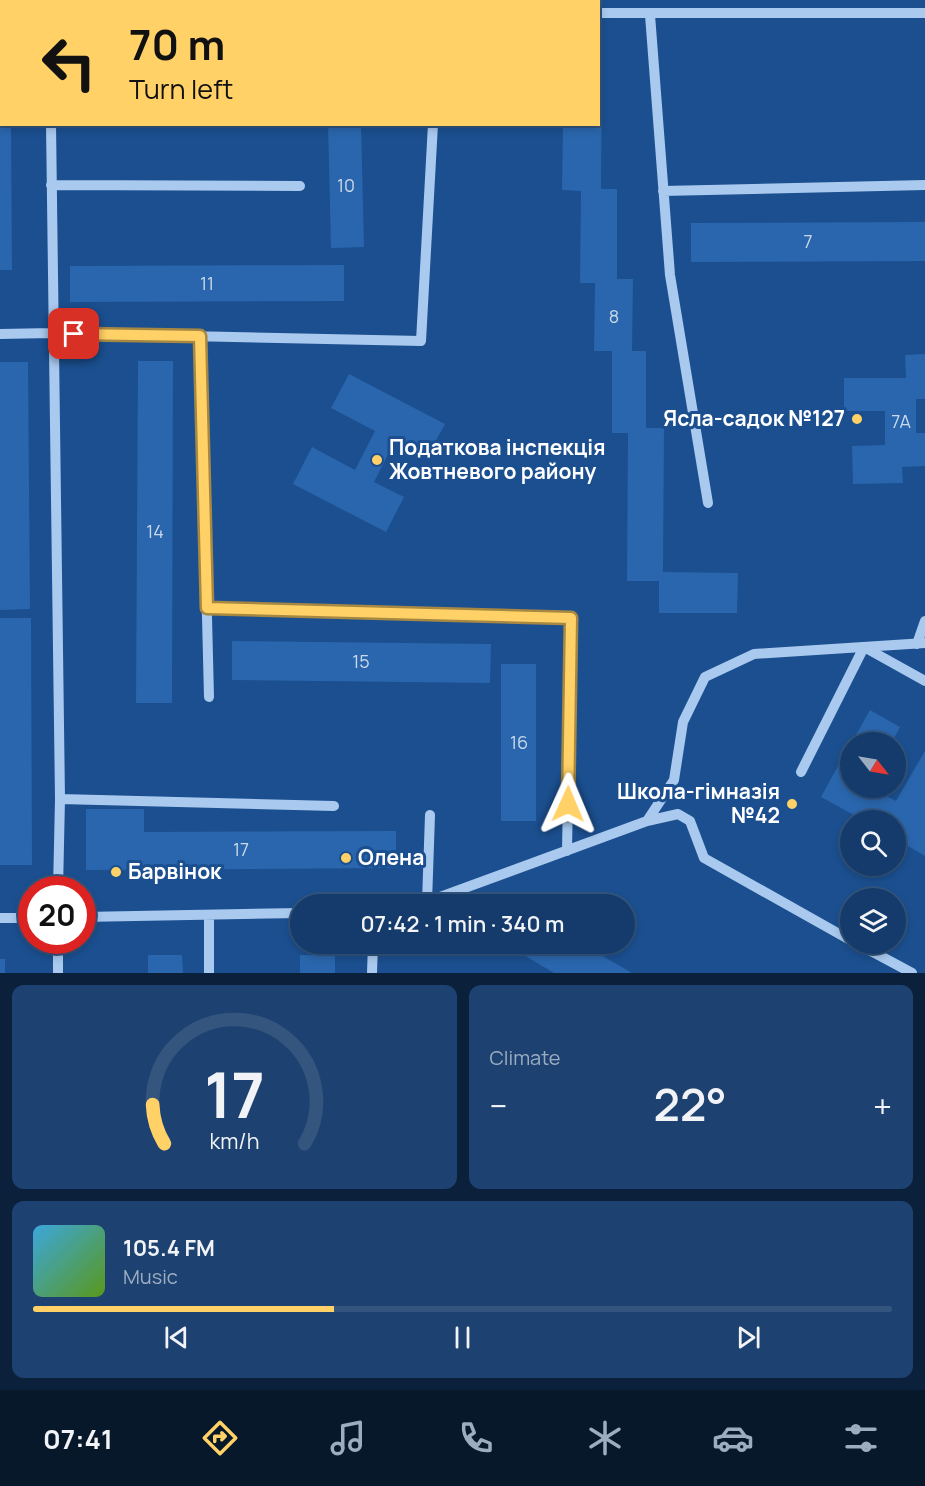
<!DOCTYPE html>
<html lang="en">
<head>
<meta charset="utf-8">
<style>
	:root { --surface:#143b6b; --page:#1d4271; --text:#f1f3f6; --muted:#9dadc1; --line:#33557e; --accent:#ffd166 }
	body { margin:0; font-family:Manrope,sans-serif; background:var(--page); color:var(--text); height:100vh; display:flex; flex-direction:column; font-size:22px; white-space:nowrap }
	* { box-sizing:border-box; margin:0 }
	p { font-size:20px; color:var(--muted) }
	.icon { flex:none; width:33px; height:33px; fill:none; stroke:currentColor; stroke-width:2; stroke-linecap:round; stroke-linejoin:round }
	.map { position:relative; height:973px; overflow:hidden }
	.drawer { display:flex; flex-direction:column; gap:12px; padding:12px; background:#0b203b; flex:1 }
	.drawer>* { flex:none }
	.hud { position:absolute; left:0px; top:0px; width:600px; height:126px; box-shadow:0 3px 9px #0003,0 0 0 2px var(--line); background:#ffd166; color:#111; overflow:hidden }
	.needle { width:39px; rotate:121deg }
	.tools { position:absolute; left:840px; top:732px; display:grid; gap:12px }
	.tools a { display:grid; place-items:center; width:66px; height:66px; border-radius:50%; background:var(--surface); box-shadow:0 3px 9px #0003,0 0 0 2px var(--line); font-size:30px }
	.speed { position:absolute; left:18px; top:876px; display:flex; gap:12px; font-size:30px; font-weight:700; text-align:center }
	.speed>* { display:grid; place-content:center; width:78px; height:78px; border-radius:50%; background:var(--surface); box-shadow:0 3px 9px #0003,0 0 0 2px var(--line); line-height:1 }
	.speed .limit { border:9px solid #d22; background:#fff; color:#111 }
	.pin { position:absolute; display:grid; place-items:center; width:51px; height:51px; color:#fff; margin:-26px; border-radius:12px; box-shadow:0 3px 9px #0006 }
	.me { position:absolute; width:66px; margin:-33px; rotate:1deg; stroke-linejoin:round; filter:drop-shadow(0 0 4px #0008) }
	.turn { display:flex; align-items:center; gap:21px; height:126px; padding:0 30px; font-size:27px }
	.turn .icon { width:78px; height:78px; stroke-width:2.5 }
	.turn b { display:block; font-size:42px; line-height:51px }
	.big { font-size:45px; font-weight:600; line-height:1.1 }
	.drawer .card { flex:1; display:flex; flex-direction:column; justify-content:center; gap:9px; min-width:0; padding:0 21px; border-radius:12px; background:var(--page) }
	.drawer .dial { align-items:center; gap:0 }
	.dial svg { height:156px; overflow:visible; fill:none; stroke:var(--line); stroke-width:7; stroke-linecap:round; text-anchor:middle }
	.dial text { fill:var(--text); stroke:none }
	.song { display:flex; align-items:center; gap:18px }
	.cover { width:72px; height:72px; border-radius:9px; background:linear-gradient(135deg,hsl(200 70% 55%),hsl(90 70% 35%)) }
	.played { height:6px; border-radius:3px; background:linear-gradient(90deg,var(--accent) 35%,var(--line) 35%) }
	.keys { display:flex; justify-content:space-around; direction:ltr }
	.heat { display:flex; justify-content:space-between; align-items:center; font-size:33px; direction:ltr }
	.drawer .tiles { flex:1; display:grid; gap:12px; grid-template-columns:1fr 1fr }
	.card:last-child { grid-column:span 2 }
	.trip { position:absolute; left:290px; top:894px; width:345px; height:60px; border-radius:30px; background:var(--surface); box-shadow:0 3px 9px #0003,0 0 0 2px var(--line); font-weight:600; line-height:60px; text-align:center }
	.menu { display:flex; height:96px; justify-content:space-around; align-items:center; background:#08182b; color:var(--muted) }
	.menu .icon { width:42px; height:42px }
	.menu .active { color:var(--accent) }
	.menu b { font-size:27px; color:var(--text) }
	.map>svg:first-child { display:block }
	.building { fill:#2a66ad }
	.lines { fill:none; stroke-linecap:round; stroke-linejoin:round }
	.minor { stroke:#a9c9ee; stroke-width:10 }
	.route-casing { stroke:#a68842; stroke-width:15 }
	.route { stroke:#ffd166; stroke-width:10 }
	.poi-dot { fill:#ffd166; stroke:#1b4f8f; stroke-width:2 }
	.labels { text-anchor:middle; stroke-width:6; stroke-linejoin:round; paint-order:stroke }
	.number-label { font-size:18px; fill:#cad9ea }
	.poi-label { font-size:21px; font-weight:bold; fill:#fff; stroke:#1b4f8f; text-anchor:start }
</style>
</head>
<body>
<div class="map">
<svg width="925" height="973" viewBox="0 0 925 973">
	<rect width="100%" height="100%" fill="#1b4f8f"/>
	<path class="building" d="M598 58H602L601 189H617V279H633L632 351H646V428H664L663 572 738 573 737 613H659V581H627L628 433H612V351H594L595 283H580L581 191 562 190 563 124H598Z
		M0 124H11L12 270H0Z
		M328 124H361L364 247 331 248Z
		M925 222V261L691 262V223Z
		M344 265V301L70 302V266Z
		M925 354V399H916V433H925V466L902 467 903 483 853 484 852 446 885 445V411H844V378H906L905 355Z
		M138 361H173L172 703H136Z
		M0 362H28L30 609 0 610Z
		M349 374 445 424 428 455 396 439 374 482 404 497 386 532 293 484 312 447 355 470 375 431 331 408Z
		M0 618H31L32 865H0Z
		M232 641 491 644 490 683 232 680Z
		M501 664H536V821H501Z
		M870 710 900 727 892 742H852Z
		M850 744V788H872L896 801 925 751V856L896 839V820H863L821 797Z
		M86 809H144V832L396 831V868L86 870Z
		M528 944H582L632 973H554L522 954Z
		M148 955H182L183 973H148Z
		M300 955H335V973H300Z
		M0 959H5V973H0Z"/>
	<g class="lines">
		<path class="minor" d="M439 0V2
			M51 2V0
			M598 13H925
			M650 15 670 275 708 503
			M51 124 60 799 58 890
			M51 185 300 186
			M663 191 925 185
			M0 334 52 333 421 341 433 124
			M200 336 209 697
			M207 608 571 618 567 851
			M917 644 925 621
			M801 772 864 647 925 681
			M60 799 334 806
			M647 821 678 814 690 821 704 858 850 940
			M427 902 430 815
			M421 904 647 821 674 780 683 722 705 677 754 654 925 643
			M209 915V973
			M82 917 300 913
			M0 918H32
			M58 940V973
			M858 944 912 973
			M372 973 373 944"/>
	</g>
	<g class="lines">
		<defs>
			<path id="route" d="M74 334 200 336 207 608 571 618 568 804"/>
		</defs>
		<use href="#route" class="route-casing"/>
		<use href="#route" class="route"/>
	</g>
	<g class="poi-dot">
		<circle cx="857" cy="419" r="6"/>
		<circle cx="377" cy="460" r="6"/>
		<circle cx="792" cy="804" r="6"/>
		<circle cx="346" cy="858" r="6"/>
		<circle cx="116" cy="872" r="6"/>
	</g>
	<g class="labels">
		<g class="number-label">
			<text x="346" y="192">10</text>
			<text x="808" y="248">7</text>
			<text x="207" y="290">11</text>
			<text x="614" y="323">8</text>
			<text x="901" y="428">7А</text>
			<text x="155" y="538">14</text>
			<text x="361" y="668">15</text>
			<text x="519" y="749">16</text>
			<text x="241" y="856">17</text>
		</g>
		<g class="poi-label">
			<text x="845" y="426" text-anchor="end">Ясла-садок №127</text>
			<text x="389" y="455">Податкова інспекція<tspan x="389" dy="24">Жовтневого району</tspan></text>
			<text x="780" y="799" text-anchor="end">Школа-гімназія<tspan x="780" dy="24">№42</tspan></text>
			<text x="358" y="865">Олена</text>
			<text x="128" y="879">Барвінок</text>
		</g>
	</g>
</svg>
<div class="tools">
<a><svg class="needle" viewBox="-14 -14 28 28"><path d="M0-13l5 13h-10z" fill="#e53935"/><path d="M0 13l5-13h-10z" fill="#9dadc1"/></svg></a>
<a><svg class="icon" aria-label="search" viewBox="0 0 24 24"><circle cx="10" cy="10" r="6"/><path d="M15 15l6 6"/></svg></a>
<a><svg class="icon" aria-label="layers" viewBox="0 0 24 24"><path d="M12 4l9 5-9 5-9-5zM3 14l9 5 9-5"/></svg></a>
</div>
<div class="speed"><div class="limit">20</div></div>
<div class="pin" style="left:74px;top:334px;background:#d93025"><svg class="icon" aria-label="arrive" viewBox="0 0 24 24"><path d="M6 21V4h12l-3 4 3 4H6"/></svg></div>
<svg class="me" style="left:568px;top:804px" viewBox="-20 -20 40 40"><path d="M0-17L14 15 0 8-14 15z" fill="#ffd166" stroke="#fff" stroke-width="4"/></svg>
<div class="trip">07:42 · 1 min · 340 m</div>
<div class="hud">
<div class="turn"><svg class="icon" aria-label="left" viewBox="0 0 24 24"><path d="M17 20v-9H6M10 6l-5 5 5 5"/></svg><div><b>70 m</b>Turn left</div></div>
</div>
</div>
<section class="drawer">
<div class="tiles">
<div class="card dial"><svg viewBox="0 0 100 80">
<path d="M14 69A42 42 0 1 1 86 69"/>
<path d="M14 69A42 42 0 0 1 8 49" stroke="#ffd166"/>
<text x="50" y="56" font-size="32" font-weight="700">17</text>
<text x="50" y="72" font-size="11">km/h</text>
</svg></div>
<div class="card"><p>Climate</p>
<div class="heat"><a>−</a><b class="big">22°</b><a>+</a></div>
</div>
<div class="card">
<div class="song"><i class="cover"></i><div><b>105.4 FM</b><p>Music</p></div></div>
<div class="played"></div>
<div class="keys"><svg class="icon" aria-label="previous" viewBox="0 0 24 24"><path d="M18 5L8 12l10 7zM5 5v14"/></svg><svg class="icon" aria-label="pause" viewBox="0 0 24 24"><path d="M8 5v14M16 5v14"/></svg><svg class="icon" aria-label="next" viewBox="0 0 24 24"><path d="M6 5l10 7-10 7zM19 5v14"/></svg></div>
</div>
</div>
</section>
<nav class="menu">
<b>07:41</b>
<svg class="icon active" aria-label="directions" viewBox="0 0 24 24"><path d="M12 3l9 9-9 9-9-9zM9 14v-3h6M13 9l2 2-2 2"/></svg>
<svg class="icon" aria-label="music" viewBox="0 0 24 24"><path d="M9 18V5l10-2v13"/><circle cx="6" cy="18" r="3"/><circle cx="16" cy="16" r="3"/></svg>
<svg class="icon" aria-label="phone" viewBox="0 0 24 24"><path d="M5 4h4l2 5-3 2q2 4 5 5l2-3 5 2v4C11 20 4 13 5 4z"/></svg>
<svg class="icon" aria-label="climate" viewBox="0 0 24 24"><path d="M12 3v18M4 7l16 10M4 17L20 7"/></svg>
<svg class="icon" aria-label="car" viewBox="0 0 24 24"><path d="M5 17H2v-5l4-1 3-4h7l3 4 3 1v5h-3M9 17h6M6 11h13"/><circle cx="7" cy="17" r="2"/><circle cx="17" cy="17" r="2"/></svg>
<svg class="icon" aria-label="filters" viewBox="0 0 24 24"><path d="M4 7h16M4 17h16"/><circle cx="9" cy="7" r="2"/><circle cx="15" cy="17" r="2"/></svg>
</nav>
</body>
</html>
